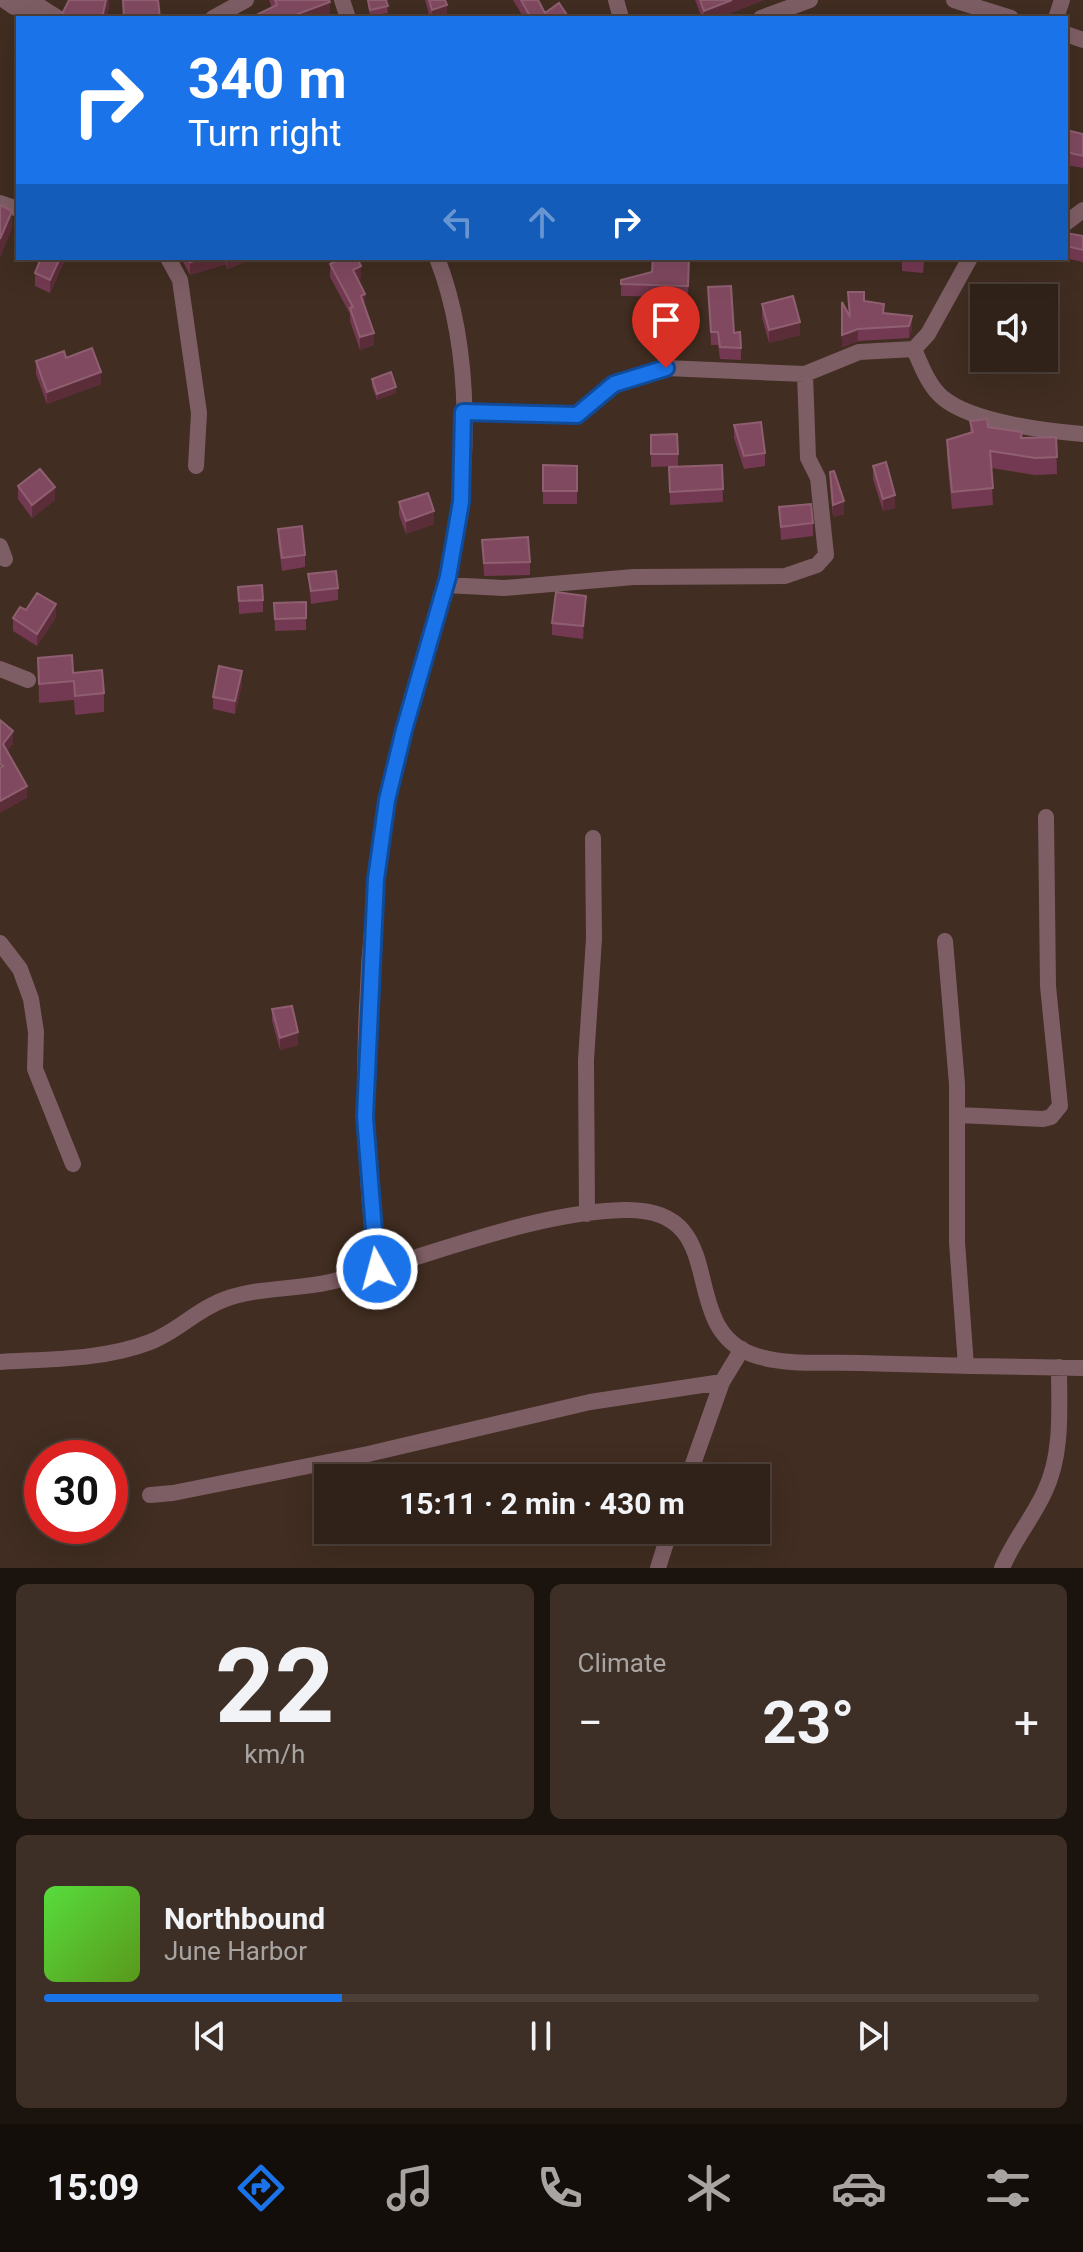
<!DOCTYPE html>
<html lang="en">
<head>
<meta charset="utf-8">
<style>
	:root { --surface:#312219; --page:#3d2f26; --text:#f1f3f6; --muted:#a8a4a2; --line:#4c3f38; --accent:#1a73e8 }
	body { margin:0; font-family:Roboto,sans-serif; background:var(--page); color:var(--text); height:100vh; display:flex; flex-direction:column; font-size:30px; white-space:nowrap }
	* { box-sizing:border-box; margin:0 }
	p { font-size:26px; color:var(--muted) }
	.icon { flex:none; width:44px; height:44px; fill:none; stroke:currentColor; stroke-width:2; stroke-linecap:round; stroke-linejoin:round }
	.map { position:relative; height:1568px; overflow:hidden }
	.details { display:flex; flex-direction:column; gap:16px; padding:16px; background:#1b130e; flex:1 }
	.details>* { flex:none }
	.hud { position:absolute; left:16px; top:16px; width:1052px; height:244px; border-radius:0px; box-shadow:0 8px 32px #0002,0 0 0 2px var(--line); background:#1a73e8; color:#fff; overflow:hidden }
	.buttons { position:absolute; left:970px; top:284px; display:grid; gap:16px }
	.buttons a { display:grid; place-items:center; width:88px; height:88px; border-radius:0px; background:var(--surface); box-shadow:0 8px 32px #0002,0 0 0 2px var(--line); font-size:40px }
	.speed { position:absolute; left:24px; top:1440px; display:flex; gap:16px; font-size:40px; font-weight:700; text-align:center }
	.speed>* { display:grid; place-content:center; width:104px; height:104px; border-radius:50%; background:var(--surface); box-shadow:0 8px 32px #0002,0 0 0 2px var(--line); line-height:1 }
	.speed .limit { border:12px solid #d22; background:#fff; color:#111 }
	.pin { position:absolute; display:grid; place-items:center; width:68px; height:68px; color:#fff; margin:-82px -34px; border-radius:50% 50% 50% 0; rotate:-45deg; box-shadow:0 0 8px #0007 }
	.pin .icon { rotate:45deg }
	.me { position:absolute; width:88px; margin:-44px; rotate:353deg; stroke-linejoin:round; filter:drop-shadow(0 0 6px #0008) }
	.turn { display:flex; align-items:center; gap:28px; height:168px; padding:0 40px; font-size:36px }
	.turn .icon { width:104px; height:104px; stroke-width:2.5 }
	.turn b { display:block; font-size:56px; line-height:68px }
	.lanes { display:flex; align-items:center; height:76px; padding:0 40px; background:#0003; justify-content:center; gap:40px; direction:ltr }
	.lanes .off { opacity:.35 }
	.big { font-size:60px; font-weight:700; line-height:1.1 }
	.details .widget { flex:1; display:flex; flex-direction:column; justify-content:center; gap:12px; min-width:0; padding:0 28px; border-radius:12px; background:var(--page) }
	.details .dial { align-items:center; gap:0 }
	.dial b { font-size:104px; line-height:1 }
	.song { display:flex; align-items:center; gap:24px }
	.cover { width:96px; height:96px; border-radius:12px; background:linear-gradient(135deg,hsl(110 70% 55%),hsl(90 70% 35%)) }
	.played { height:8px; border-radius:4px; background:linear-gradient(90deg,var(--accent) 30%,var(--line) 30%) }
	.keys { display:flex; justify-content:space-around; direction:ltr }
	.heat { display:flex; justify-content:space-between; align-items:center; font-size:44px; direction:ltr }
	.details .tiles { flex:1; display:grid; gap:16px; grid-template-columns:1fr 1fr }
	.widget:last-child { grid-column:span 2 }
	.trip { position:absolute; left:314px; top:1464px; width:456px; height:80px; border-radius:0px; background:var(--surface); box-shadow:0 8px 32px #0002,0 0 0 2px var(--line); font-weight:700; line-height:80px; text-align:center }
	.tabs { display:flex; height:128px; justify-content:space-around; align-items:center; background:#140e0a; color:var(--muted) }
	.tabs .icon { width:56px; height:56px }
	.tabs .active { color:var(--accent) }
	.tabs b { font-size:36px; color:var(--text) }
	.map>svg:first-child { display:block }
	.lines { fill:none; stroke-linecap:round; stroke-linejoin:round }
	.street { stroke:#7e5e65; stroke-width:16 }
	.wall { fill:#743952 }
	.shaded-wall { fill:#5b2d39 }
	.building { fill:#80495f; stroke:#8f5f71; stroke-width:2 }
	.route-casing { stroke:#114b97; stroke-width:20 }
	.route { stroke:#1a73e8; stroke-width:14 }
</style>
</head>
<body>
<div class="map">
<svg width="1083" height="1568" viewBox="0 0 1083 1568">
	<rect width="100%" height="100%" fill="#412d21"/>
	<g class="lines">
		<path class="street" d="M4 0 14 7 39 6 58 18
			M342 0 348 18
			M616 0 621 18
			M954 0 1011 18
			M213 18 246 0
			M761 18 810 0
			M1056 18 1062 0
			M1066 34 1083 40
			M0 203 18 209
			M1066 223 1083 210
			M168 258 180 280 199 413 196 466
			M914 349C921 365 929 387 943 398 972 422 1045 431 1083 434
			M463 412 577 415 614 384 666 368 805 374 859 352 914 349 928 334 970 258
			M0 546 5 559
			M445 585 504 588 634 577 785 576 817 565 826 555 818 478 808 458 805 374
			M0 669 28 680
			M945 941 957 1084V1242L966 1366
			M0 943 20 969 31 999 36 1032 35 1069 73 1164
			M958 1115 1043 1119 1051 1117 1060 1106 1048 986 1046 817
			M587 1214 586 1060 594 939 593 838
			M377 1269C357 1124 364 949 387 804 399 726 431 652 448 575 470 478 474 352 437 258
			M0 1362C48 1359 104 1360 150 1342 177 1332 196 1310 223 1300 256 1287 295 1290 330 1282 421 1260 531 1212 624 1210 734 1207 675 1325 751 1354 783 1366 825 1362 859 1363 934 1365 1008 1367 1083 1368
			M688 1478 722 1382 742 1349
			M150 1495 173 1493 368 1454 590 1402 722 1382
			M658 1568 670 1530
			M1002 1568C1013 1541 1033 1518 1045 1491 1063 1453 1059 1408 1059 1367"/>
	</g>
	<path class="wall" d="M109 0V8L106 18H62V14Z
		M269 0H329L330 17 272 8Z
		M367 0H386L388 13 370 16Z
		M425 0H445L447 18H430Z
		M513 0H538L545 13 569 18H524Z
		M695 0H764L718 18H702Z
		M1066 130 1083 134V168L1066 165Z
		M1066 233 1083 236V262L1065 258Z
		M64 258V262L50 293 35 286V273Z
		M181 258H247V261L227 269 226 264 190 275Z
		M689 258 688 297 621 296V280L652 272Z
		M902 258H936V261L924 260 923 273 902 271Z
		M330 264 361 278 358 280 365 306 374 345 360 350 350 321V314L330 277Z
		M708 287 734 333 741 348V360L720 359 718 345H711Z
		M848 292 884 313 912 316V329L909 338 858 341 842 347V302L849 315Z
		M762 304 800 335 769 343 762 317Z
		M36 361 101 384 47 404 36 374Z
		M372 379 396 393 377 400 372 386Z
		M970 421 1022 438 1056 437 1057 474 1035 475 991 468 993 505 952 509 947 457V440L970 433Z
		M734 425 765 453V466L744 469 734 438Z
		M651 435 678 454V466L651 467Z
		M543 465 577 466V504H543Z
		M722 465 723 502 670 505 669 467Z
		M873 466 895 508 883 511 873 479Z
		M830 472 844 514 833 517 830 485Z
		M18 486 55 500 32 518 18 499Z
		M399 502 434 524 406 534 399 515Z
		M779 507 813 523V536L781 540Z
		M278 529 305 555V567L282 571 278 542Z
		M482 540 530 562V575L484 576Z
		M308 574 338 588V600L311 604Z
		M238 587 263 600V612L239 614Z
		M306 602V630L275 631 274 603Z
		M586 609 583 639 552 635V623Z
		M26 610 56 617 37 646 13 631V618Z
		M38 658 73 673 104 693V712L75 715 74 700 39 703Z
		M242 684 235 714 213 709V697Z
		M272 1009 298 1045 280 1050 272 1021Z"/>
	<path class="shaded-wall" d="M103 0H109V8L106 18H102Z
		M732 0H764L718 18H704V11Z
		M330 2V17L287 18Z
		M447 5V18H432V10Z
		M12 211V229L0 258V239Z
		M60 258H64V262L50 293V280Z
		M204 258H226V264L190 275V262Z
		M227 258H247V261L227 269Z
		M361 266V278L353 283V270Z
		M365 294V306L361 309V296Z
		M912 316V329L909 338V326Z
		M800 322V335L769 343V330Z
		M858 329V341L842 347V335Z
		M374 333V345L360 350V337Z
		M101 372V384L47 404V392Z
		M396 387V393L377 400V394Z
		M55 487V500L32 518V505Z
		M895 495V508L883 511V499Z
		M844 501V514L833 517V505Z
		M434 511V524L406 534V521Z
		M586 596V609L583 639V626Z
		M56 604V617L37 646V634Z
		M242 671V684L235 714V701Z
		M13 731V744L3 757V744Z
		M27 786V798L0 813V801Z
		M298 1032V1045L280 1050V1038Z"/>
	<path class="building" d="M69 0H106L102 18H80L62 14Z
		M123 0H158L160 18H124Z
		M275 0H329L330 2 287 18H250L277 5Z
		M368 0H386L388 6 370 10Z
		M429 0H445L447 5 432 10Z
		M521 0H538L545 13 559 3 569 18H531Z
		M700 0H732L704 11Z
		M1066 130 1083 134V156L1066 152Z
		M0 205 12 211 0 239Z
		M1066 233 1083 236V250L1066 246Z
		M41 258H60L50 280 35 273Z
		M187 258H204L190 262Z
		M342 258H357L361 266 353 270 365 294 361 296 374 333 360 337 350 308 353 307 330 264Z
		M653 258H689L688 286 621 284V280L652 272Z
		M902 258H923V261Z
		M731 286 734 333 740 332 741 348 720 347 718 332H711L708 287Z
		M848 292H864V301L884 304 883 313 912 316 909 326 858 329 842 335V302L850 317Z
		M793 296 800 322 769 330 762 304Z
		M92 348 101 372 47 392 36 361 64 351 66 358Z
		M391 372 396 387 377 394 372 379Z
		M987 419 988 427 1022 432 1021 438 1056 437 1057 457 1035 458 990 451 993 488 952 492 947 440 973 432 970 421Z
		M761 422 765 453 744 456 734 425Z
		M677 434 678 454H651V435Z
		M886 462 895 495 883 499 873 466Z
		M543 465 577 466V491H543Z
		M722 465 723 489 670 492 669 467Z
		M40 469 55 487 32 505 18 486Z
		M834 471 844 501 833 505 830 472Z
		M428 493 434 511 406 521 399 502Z
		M811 504 813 523 781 527 779 507Z
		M302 526 305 555 282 558 278 529Z
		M528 537 530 562 484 563 482 540Z
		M336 571 338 588 311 591 308 574Z
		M262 585 263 600 239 601 238 587Z
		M556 592 586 596 583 626 552 623Z
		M37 593 56 604 37 634 13 618 20 607 26 610Z
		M306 602V618L275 619 274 603Z
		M72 655 73 673 102 670 104 693 75 696 74 681 39 684 38 658Z
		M219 666 242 671 235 701 213 697Z
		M0 720 13 731 3 744 27 786 0 801V768L3 766 0 764Z
		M292 1006 298 1032 280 1038 272 1009Z"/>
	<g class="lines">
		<defs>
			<path id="route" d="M377 1269 365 1117 376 879 387 800 404 730 448 577 461 502 463 412 577 415 614 384 666 368"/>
		</defs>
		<use href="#route" class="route-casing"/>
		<use href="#route" class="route"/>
	</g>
</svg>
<div class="buttons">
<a><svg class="icon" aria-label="sound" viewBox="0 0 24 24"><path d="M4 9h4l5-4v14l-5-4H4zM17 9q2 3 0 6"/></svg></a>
</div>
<div class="speed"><div class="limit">30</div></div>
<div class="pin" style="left:666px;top:368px;background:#d93025"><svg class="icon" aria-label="arrive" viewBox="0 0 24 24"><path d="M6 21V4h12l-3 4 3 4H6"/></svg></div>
<svg class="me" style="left:377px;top:1269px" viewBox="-20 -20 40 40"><circle r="17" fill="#1a73e8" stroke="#fff" stroke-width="3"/><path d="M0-11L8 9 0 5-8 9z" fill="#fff"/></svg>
<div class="trip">15:11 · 2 min · 430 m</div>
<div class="hud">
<div class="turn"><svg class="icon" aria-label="right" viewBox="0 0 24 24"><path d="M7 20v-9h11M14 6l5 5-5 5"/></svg><div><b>340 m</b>Turn right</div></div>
<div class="lanes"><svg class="icon off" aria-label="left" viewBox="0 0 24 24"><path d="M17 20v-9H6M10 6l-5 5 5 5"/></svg><svg class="icon off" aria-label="ahead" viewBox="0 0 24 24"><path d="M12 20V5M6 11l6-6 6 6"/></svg><svg class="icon" aria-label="right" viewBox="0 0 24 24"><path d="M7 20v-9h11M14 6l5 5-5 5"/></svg></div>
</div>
</div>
<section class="details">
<div class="tiles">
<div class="widget dial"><b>22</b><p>km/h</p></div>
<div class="widget"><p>Climate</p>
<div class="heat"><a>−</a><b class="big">23°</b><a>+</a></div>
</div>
<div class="widget">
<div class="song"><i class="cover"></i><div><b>Northbound</b><p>June Harbor</p></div></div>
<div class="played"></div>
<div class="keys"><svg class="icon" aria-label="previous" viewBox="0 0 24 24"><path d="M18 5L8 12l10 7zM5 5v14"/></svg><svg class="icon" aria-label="pause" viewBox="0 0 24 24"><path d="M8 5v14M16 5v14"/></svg><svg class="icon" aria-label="next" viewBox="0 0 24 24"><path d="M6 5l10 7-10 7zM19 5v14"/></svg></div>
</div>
</div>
</section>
<nav class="tabs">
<b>15:09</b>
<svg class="icon active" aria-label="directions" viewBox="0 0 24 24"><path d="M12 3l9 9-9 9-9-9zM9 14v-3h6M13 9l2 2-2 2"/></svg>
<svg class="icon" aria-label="music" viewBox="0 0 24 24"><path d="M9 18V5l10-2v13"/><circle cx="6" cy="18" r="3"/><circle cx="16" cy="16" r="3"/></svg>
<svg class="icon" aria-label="phone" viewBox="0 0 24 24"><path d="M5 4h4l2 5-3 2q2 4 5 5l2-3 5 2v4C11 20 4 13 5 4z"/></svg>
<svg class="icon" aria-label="climate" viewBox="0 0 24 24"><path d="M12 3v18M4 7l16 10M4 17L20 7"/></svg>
<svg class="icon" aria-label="car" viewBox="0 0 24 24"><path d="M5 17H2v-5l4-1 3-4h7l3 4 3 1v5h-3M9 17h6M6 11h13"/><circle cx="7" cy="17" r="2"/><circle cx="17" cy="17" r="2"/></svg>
<svg class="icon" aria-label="filters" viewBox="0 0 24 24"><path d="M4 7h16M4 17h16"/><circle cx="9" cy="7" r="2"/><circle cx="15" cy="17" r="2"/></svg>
</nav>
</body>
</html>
